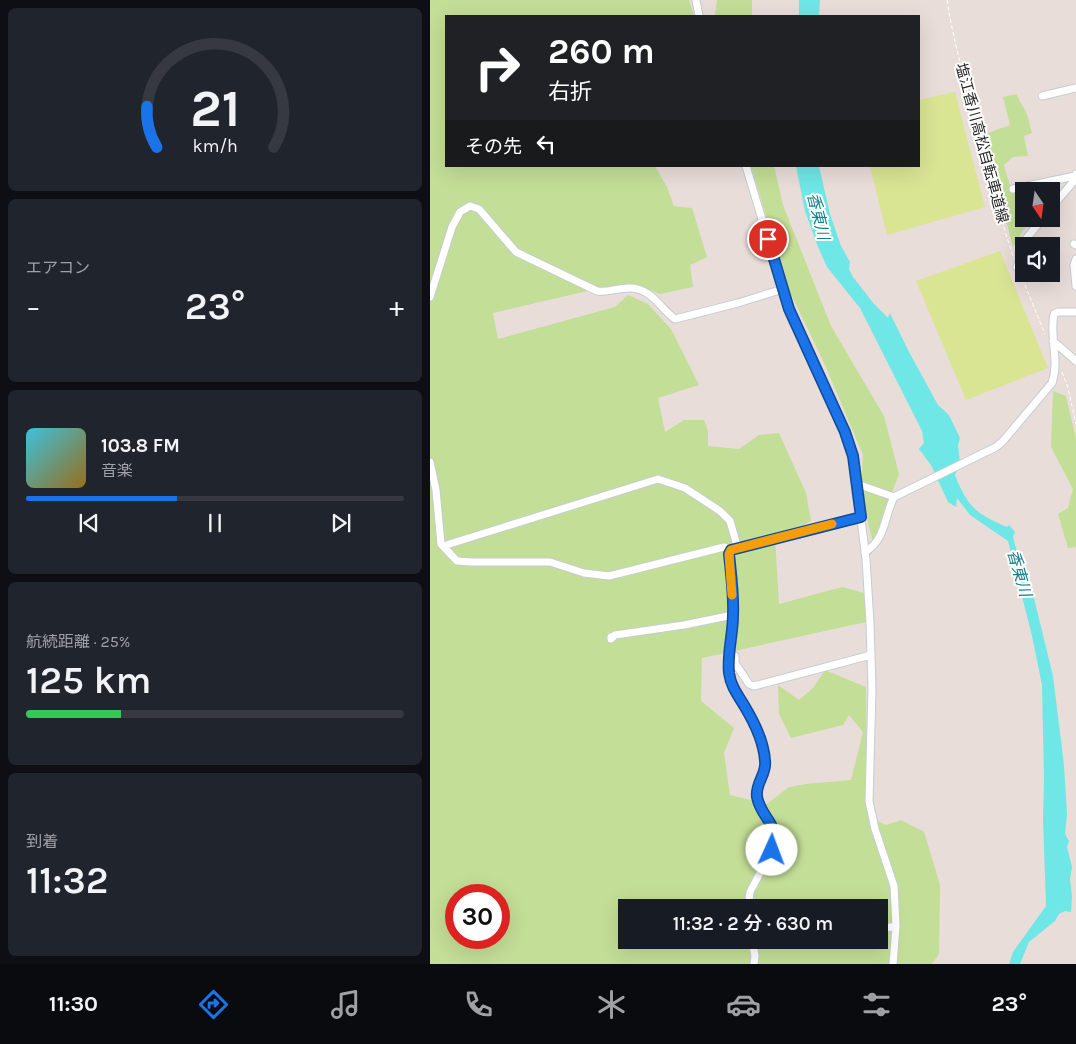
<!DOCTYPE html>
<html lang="ja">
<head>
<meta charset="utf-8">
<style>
	:root { --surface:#171b24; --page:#20242c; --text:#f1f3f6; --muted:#9ea1a6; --line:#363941; --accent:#1a73e8 }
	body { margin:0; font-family:Karla,"Noto Sans JP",sans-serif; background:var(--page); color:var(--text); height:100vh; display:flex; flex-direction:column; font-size:19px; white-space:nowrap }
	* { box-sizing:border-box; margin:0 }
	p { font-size:16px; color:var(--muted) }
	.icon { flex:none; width:28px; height:28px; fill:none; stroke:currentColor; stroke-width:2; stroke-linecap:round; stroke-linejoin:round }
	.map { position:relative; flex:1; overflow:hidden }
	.sheet { display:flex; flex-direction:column; gap:8px; padding:8px; background:#0d0f14; width:430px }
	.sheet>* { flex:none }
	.top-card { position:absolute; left:15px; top:15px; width:475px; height:152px; border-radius:0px; box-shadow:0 5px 20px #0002; background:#202124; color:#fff; overflow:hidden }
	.needle { width:32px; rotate:167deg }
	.fabs { position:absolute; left:585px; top:182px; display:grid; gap:10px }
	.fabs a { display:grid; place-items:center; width:45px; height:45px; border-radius:0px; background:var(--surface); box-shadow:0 5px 20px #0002; font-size:25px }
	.speed { position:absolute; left:15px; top:884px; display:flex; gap:10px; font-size:25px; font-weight:700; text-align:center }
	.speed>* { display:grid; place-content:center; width:65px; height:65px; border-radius:50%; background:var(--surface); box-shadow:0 5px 20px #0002; line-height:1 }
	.speed .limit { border:8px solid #d22; background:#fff; color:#111 }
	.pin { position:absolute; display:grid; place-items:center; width:42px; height:42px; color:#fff; margin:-21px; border:2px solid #fff; border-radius:50%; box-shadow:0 1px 5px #0007 }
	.me { position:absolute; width:55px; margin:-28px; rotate:2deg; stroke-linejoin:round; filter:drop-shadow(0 0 4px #0008) }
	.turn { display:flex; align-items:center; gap:18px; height:105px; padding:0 20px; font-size:22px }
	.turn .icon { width:65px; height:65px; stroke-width:2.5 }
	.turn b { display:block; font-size:35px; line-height:42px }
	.then { display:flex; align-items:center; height:48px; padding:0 20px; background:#0003; gap:10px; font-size:19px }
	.big { font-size:38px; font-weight:600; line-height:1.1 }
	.sheet .card { flex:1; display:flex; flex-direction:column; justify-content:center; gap:8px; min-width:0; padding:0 18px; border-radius:8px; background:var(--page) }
	.sheet .dial { align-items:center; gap:0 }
	.dial svg { height:130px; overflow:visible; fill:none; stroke:var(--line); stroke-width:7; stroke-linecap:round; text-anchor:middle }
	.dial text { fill:var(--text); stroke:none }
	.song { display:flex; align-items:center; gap:15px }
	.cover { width:60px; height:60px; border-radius:8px; background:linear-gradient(135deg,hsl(190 70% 55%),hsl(40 70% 35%)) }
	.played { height:5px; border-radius:2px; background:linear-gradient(90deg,var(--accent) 40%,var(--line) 40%) }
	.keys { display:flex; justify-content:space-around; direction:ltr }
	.heat { display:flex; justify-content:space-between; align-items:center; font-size:28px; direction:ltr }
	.charge { height:8px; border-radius:4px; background:linear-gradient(90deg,#34c759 25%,var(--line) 0) }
	.trip { position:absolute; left:188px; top:899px; width:270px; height:50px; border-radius:0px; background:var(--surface); box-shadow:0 5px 20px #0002; font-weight:600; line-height:50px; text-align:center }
	.tabs { display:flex; height:80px; justify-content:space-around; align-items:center; background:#090b0e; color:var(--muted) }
	.tabs .icon { width:35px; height:35px }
	.tabs .on { color:var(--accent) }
	.tabs b { font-size:22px; color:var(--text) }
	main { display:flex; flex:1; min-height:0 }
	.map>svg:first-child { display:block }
	.green { fill:#c3de97; fill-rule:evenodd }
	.pitch { fill:#d9e593 }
	.water { fill:#6fe7e6 }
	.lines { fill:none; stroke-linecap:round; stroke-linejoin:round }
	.minor-casing { stroke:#c4ccd5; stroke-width:9 }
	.path { stroke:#fff; stroke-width:1; stroke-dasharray:4 2.5; stroke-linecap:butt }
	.minor { stroke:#fff; stroke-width:7 }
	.route-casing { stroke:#114b97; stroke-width:12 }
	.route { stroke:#1a73e8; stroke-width:9 }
	.slow { stroke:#f59e0b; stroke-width:9 }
	.labels { text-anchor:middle; stroke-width:4; stroke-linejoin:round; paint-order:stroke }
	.street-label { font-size:15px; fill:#272727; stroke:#fff }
	.water-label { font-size:16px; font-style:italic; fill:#138088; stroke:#fff }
</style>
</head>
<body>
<main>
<section class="sheet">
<div class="card dial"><svg viewBox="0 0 100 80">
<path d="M14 69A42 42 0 1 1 86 69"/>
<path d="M14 69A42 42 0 0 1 8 44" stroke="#1a73e8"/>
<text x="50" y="56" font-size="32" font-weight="700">21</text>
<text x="50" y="72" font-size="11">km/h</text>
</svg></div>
<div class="card"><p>エアコン</p>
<div class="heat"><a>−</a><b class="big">23°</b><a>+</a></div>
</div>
<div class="card">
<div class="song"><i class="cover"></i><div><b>103.8 FM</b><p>音楽</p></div></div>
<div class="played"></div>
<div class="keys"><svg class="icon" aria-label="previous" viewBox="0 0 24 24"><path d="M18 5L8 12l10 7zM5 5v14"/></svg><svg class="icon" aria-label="pause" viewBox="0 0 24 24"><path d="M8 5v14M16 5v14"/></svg><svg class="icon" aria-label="next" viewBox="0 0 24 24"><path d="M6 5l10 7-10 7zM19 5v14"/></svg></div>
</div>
<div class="card"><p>航続距離 · 25%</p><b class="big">125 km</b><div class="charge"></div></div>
<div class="card"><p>到着</p><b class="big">11:32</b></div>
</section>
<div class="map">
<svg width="646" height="964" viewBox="0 0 646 964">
	<rect width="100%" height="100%" fill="#e9ddd9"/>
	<path class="green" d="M0 0H259L264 16H16V166H225L237 187 244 206 262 208 277 257 260 265 263 287 230 294 205 284 170 288 63 313 68 339 185 307 198 295 218 304 241 329 269 385 228 398 235 432 254 420H274L278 431V446L309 449 329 435 349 433 376 493 381 521 360 533 345 538 349 604 412 587 434 593 436 622 272 658 271 701 304 728 294 753 300 795 337 804 359 787 376 784 421 780 433 732 419 715 413 725 361 738 349 714 348 685 369 700 383 688 395 670 436 687 437 800 440 817 456 825 471 820 494 832 510 885 509 954 502 964H0ZM26 895H69V938H26ZM196 908H449V940H196Z
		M287 0H322V16H285Z
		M586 94 597 114 602 133 594 136 598 156 583 157 574 165 580 186 585 192 592 190 594 196V219H604L596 226 583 247 563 171 555 134 580 125 573 97Z
		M321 166H344L353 205 401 326 454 416 469 474 443 543 431 494 433 455 396 367 358 288Z
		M623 391 636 396 646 439V547L638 548 628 514 638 508 643 489 621 447Z"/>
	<path class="pitch" d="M525 92 555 207 457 235 440 166H489V100Z
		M570 251 618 368 536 400 486 281Z"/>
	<path class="water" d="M369 0H390L389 16H369Z
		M366 166H389L400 214 411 246 420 262 419 269 423 277 444 304 458 318 460 313 478 350 508 405 519 415 530 438 528 445 530 463 525 475C537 506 546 514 577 527L579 525 585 532 583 537 587 552 601 586 623 676 634 765 637 814 635 834 639 841 637 847 642 867 640 879 642 896 641 912 635 911 629 914 625 921 599 942 590 964H579L583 952 616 906 613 819 614 778 612 685 602 636 578 541 540 515 527 498 526 507 518 502 501 465 489 449 494 443 492 431 430 308 397 267 388 247 375 211Z"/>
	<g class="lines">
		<defs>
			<path id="minor" d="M266 0 269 16
				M612 96 646 88
				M316 166 359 309 415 432 423 456 436 559 440 623 442 689 439 801 445 829 464 886 466 926 463 964
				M583 189 645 176
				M621 208 643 182 646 174
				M644 244 646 245
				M594 246 596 239 612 219
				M646 259 644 265 646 286
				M587 267 594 247
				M0 297 22 227 30 212 40 206 49 209 86 252 167 291C179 293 189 287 201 288 222 289 230 308 245 319L308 303 353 289
				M623 341 646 361
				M0 462 6 490 11 544 27 561 41 562H120L154 573 179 576 294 547 301 550
				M427 484 464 497
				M13 546 228 479 255 488 290 511 300 521 308 549
				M435 552C456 540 454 516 464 497L566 447 573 441 622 383C630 360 619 337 624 314L628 312H646
				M181 637V639L185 635 254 625 303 615
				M300 655 305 656V663L319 684 324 686 441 655
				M318 908 320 892 342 850 345 837 343 827 327 797V789L335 770V761L328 735 315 706 305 692 299 671 303 615 299 554 301 550 431 517
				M449 929 466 926
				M322 940 325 956 324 964"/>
		</defs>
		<use href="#minor" class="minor-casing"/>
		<path class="path" d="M517 0C523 40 535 80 545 119 557 165 568 211 583 256
			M590 273 615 334
			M632 372 638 388 646 424"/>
		<use href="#minor" class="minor"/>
	</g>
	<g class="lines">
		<defs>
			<path id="route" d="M338 239 359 309 415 432 423 456 431 517 301 550 299 554C301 574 304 595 303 615 303 634 297 654 299 673 301 687 308 695 315 707 324 722 334 743 335 761 337 774 325 783 327 797 332 821 350 821 342 850"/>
		</defs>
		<use href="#route" class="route-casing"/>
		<use href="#route" class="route"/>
		<path class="slow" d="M302 595 299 554 301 550 402 524"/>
	</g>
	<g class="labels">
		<g class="street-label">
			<text transform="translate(552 143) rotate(75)" y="5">塩江香川高松自転車道線</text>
		</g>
		<g class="water-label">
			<text transform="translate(389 216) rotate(76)" y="6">香東川</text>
			<text transform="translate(590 573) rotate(74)" y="6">香東川</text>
		</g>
	</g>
</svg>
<div class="fabs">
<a><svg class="needle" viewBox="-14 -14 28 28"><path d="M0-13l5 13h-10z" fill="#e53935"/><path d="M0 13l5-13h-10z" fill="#9ea1a6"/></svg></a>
<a><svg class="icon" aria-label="sound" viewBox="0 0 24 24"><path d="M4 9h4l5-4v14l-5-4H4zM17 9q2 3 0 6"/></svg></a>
</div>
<div class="speed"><div class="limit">30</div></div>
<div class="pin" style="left:338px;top:239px;background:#d93025"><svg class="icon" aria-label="arrive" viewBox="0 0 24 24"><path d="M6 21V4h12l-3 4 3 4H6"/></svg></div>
<svg class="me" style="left:342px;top:850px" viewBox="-20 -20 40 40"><circle r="19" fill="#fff"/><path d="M0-13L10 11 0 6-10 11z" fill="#1a73e8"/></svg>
<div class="trip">11:32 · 2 分 · 630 m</div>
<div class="top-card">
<div class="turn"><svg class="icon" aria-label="right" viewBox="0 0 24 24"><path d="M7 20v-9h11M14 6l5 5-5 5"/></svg><div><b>260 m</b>右折</div></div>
<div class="then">その先<svg class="icon" aria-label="left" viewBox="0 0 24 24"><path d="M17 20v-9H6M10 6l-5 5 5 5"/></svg></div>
</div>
</div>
</main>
<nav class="tabs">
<b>11:30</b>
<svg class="icon on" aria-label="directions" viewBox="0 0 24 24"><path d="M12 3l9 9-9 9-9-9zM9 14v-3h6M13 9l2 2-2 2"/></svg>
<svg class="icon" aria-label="music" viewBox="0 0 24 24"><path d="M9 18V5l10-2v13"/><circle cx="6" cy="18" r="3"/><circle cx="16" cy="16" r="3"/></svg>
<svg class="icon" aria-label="phone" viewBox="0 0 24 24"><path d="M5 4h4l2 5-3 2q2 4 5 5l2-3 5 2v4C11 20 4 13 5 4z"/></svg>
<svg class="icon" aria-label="climate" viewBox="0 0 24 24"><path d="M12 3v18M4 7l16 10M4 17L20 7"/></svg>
<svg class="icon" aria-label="car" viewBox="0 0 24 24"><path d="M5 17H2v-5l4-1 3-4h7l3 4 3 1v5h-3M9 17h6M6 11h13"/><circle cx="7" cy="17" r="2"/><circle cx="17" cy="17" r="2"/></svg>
<svg class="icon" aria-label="filters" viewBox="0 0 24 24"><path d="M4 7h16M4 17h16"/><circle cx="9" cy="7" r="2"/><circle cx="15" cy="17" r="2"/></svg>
<b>23°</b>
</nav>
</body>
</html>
